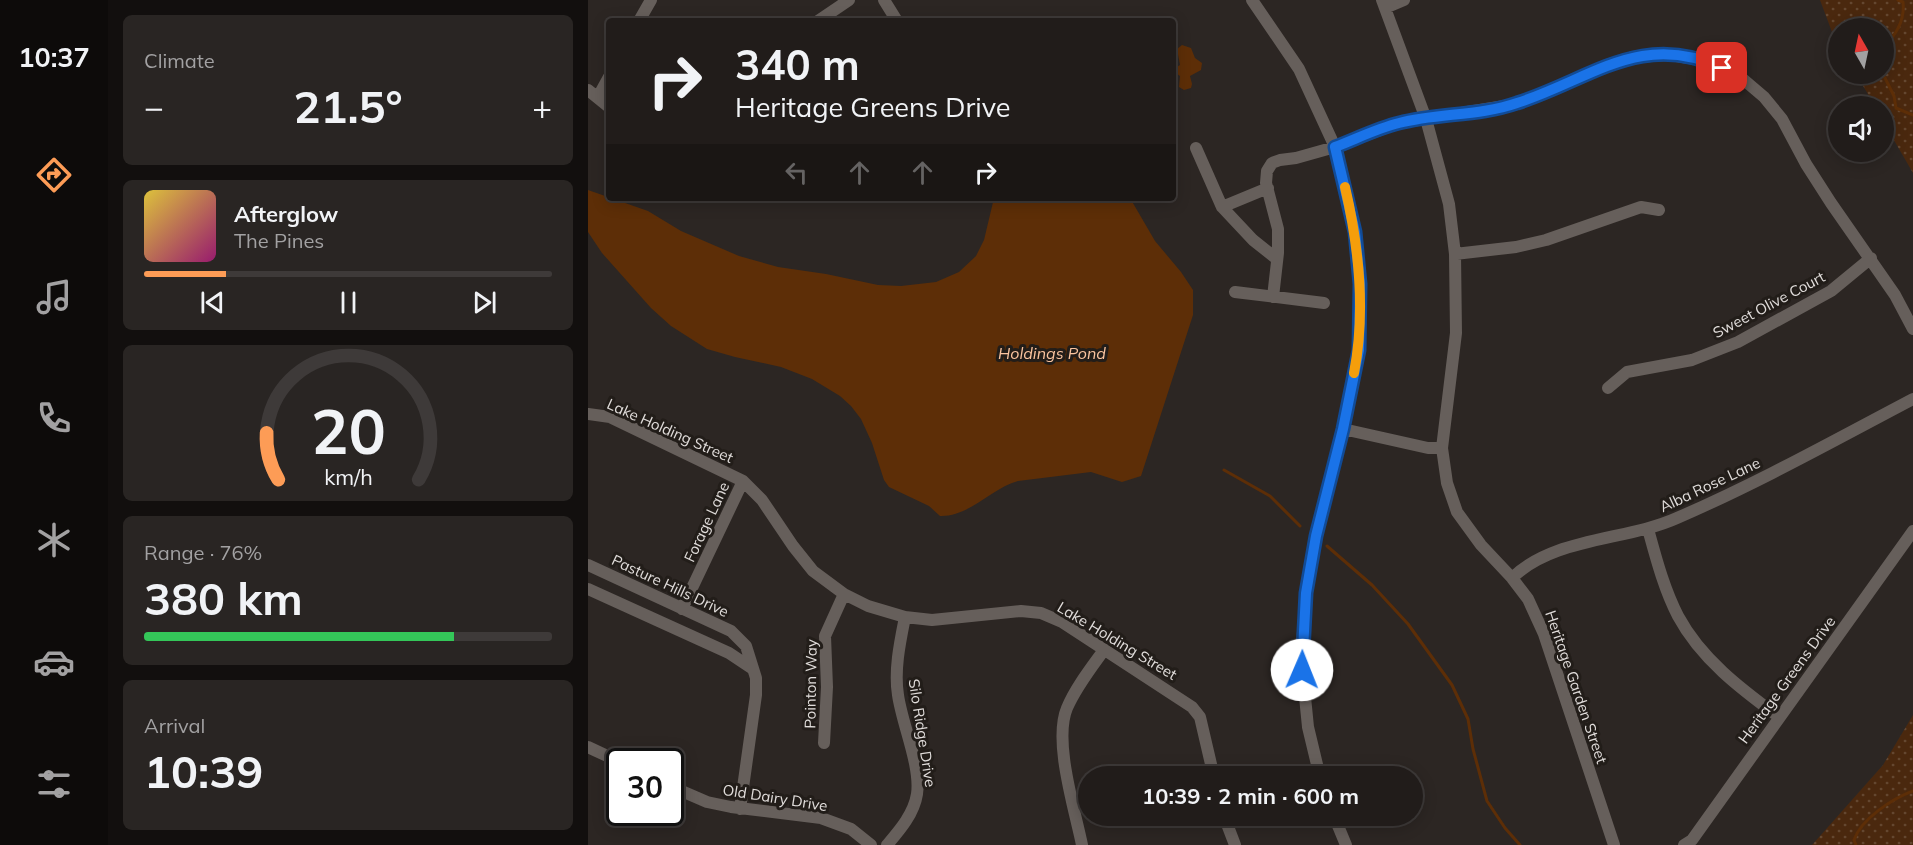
<!DOCTYPE html>
<html lang="en">
<head>
<meta charset="utf-8">
<style>
	:root { --surface:#211c1a; --page:#292523; --text:#f1f3f6; --muted:#a2a1a2; --line:#3e3a39; --accent:#fd9c56 }
	body { margin:0; font-family:Mulish,sans-serif; background:var(--page); color:var(--text); height:100vh; display:flex; flex-direction:column; font-size:22px; white-space:nowrap }
	* { box-sizing:border-box; margin:0 }
	p { font-size:20px; color:var(--muted) }
	.icon { flex:none; width:33px; height:33px; fill:none; stroke:currentColor; stroke-width:2; stroke-linecap:round; stroke-linejoin:round }
	.map { position:relative; flex:1; overflow:hidden }
	.panel { display:flex; flex-direction:column; gap:15px; padding:15px; background:#120f0e; width:480px }
	.panel>* { flex:none }
	.hud { position:absolute; left:18px; top:18px; width:570px; height:183px; border-radius:6px; box-shadow:0 3px 15px #0003,0 0 0 2px var(--line); background:#211c1a; color:var(--text); overflow:hidden }
	.needle { width:39px; rotate:351deg }
	.controls { position:absolute; left:1240px; top:18px; display:grid; gap:12px }
	.controls a { display:grid; place-items:center; width:66px; height:66px; border-radius:50%; background:var(--surface); box-shadow:0 3px 15px #0003,0 0 0 2px var(--line); font-size:30px }
	.speed { position:absolute; left:18px; top:748px; display:flex; gap:12px; font-size:30px; font-weight:700; text-align:center }
	.speed>* { display:grid; place-content:center; width:78px; height:78px; border-radius:50%; background:var(--surface); box-shadow:0 3px 15px #0003,0 0 0 2px var(--line); line-height:1 }
	.speed .limit { border:3px solid #111; border-radius:9px; background:#fff; color:#111 }
	.pin { position:absolute; display:grid; place-items:center; width:51px; height:51px; color:#fff; margin:-26px; border-radius:12px; box-shadow:0 3px 9px #0006 }
	.me { position:absolute; width:66px; margin:-33px; rotate:1deg; stroke-linejoin:round; filter:drop-shadow(0 0 4px #0008) }
	.turn { display:flex; align-items:center; gap:21px; height:126px; padding:0 30px; font-size:27px }
	.turn .icon { width:78px; height:78px; stroke-width:2.5 }
	.turn b { display:block; font-size:42px; line-height:51px }
	.lanes { display:flex; align-items:center; height:57px; padding:0 30px; background:#0003; justify-content:center; gap:30px; direction:ltr }
	.lanes .off { opacity:.35 }
	.big { font-size:45px; font-weight:700; line-height:1.1 }
	.panel .widget { flex:1; display:flex; flex-direction:column; justify-content:center; gap:9px; min-width:0; padding:0 21px; border-radius:9px; background:var(--page) }
	.panel .dial { align-items:center; gap:0 }
	.dial svg { height:156px; overflow:visible; fill:none; stroke:var(--line); stroke-width:7; stroke-linecap:round; text-anchor:middle }
	.dial text { fill:var(--text); stroke:none }
	.song { display:flex; align-items:center; gap:18px }
	.cover { width:72px; height:72px; border-radius:9px; background:linear-gradient(135deg,hsl(50 70% 55%),hsl(320 70% 35%)) }
	.played { height:6px; border-radius:3px; background:linear-gradient(90deg,var(--accent) 20%,var(--line) 20%) }
	.keys { display:flex; justify-content:space-around; direction:ltr }
	.heat { display:flex; justify-content:space-between; align-items:center; font-size:33px; direction:ltr }
	.charge { height:9px; border-radius:4px; background:linear-gradient(90deg,#34c759 76%,var(--line) 0) }
	.trip { position:absolute; left:490px; top:766px; width:345px; height:60px; border-radius:30px; background:var(--surface); box-shadow:0 3px 15px #0003,0 0 0 2px var(--line); font-weight:700; line-height:60px; text-align:center }
	main { display:flex; flex:1; min-height:0 }
	.menu { display:flex; flex-direction:column; width:108px; justify-content:space-around; align-items:center; background:#0d0b0a; color:var(--muted) }
	.menu .icon { width:42px; height:42px }
	.menu .current { color:var(--accent) }
	.menu b { font-size:27px; color:var(--text) }
	.map>svg:first-child { display:block }
	.park { fill:url(#park-dots) }
	.water { fill:#5d2e07 }
	.lines { fill:none; stroke-linecap:round; stroke-linejoin:round }
	.stream { stroke:#5d2e07; stroke-width:3 }
	.minor { stroke:#665f5b; stroke-width:12 }
	.route-casing { stroke:#114b97; stroke-width:15 }
	.route { stroke:#1a73e8; stroke-width:10 }
	.slow { stroke:#f59e0b; stroke-width:10 }
	.labels { text-anchor:middle; stroke-width:6; stroke-linejoin:round; paint-order:stroke }
	.street-label { font-size:15px; fill:#e1dddb; stroke:#221d19 }
	.water-label { font-size:16px; font-style:italic; fill:#fbc49f; stroke:#221d19 }
</style>
</head>
<body>
<main>
<nav class="menu">
<b>10:37</b>
<svg class="icon current" aria-label="directions" viewBox="0 0 24 24"><path d="M12 3l9 9-9 9-9-9zM9 14v-3h6M13 9l2 2-2 2"/></svg>
<svg class="icon" aria-label="music" viewBox="0 0 24 24"><path d="M9 18V5l10-2v13"/><circle cx="6" cy="18" r="3"/><circle cx="16" cy="16" r="3"/></svg>
<svg class="icon" aria-label="phone" viewBox="0 0 24 24"><path d="M5 4h4l2 5-3 2q2 4 5 5l2-3 5 2v4C11 20 4 13 5 4z"/></svg>
<svg class="icon" aria-label="climate" viewBox="0 0 24 24"><path d="M12 3v18M4 7l16 10M4 17L20 7"/></svg>
<svg class="icon" aria-label="car" viewBox="0 0 24 24"><path d="M5 17H2v-5l4-1 3-4h7l3 4 3 1v5h-3M9 17h6M6 11h13"/><circle cx="7" cy="17" r="2"/><circle cx="17" cy="17" r="2"/></svg>
<svg class="icon" aria-label="filters" viewBox="0 0 24 24"><path d="M4 7h16M4 17h16"/><circle cx="9" cy="7" r="2"/><circle cx="15" cy="17" r="2"/></svg>
</nav>
<section class="panel">
<div class="widget"><p>Climate</p>
<div class="heat"><a>−</a><b class="big">21.5°</b><a>+</a></div>
</div>
<div class="widget">
<div class="song"><i class="cover"></i><div><b>Afterglow</b><p>The Pines</p></div></div>
<div class="played"></div>
<div class="keys"><svg class="icon" aria-label="previous" viewBox="0 0 24 24"><path d="M18 5L8 12l10 7zM5 5v14"/></svg><svg class="icon" aria-label="pause" viewBox="0 0 24 24"><path d="M8 5v14M16 5v14"/></svg><svg class="icon" aria-label="next" viewBox="0 0 24 24"><path d="M6 5l10 7-10 7zM19 5v14"/></svg></div>
</div>
<div class="widget dial"><svg viewBox="0 0 100 80">
<path d="M14 69A42 42 0 1 1 86 69"/>
<path d="M14 69A42 42 0 0 1 8 45" stroke="#fd9c56"/>
<text x="50" y="56" font-size="32" font-weight="700">20</text>
<text x="50" y="72" font-size="11">km/h</text>
</svg></div>
<div class="widget"><p>Range · 76%</p><b class="big">380 km</b><div class="charge"></div></div>
<div class="widget"><p>Arrival</p><b class="big">10:39</b></div>
</section>
<div class="map">
<svg width="1325" height="845" viewBox="0 0 1325 845">
	<defs>
		<pattern id="park-dots" width="8" height="8" patternUnits="userSpaceOnUse" patternTransform="scale(1.5)"><rect width="8" height="8" fill="#4a280e"/><path d="M2 2h.1M6 6h.1" fill="none" stroke="#644730" stroke-width="1.8" stroke-linecap="round"/></pattern>
	</defs>
	<rect width="100%" height="100%" fill="#2c2623"/>
	<path class="park" d="M1232 0H1325V173L1296 123V106H1287L1268 74H1296V28H1251V44L1244 32Z
		M1325 715V845H1224L1295 765Z"/>
	<path class="water" d="M594 45 603 48 607 58 614 63 613 70 602 76 604 84 603 88 596 90 591 87 592 76 585 71 587 68 592 65 589 49Z
		M0 190 60 211 93 231 151 256 190 267 238 274 290 285 313 286 348 282 371 272 388 256 396 240 406 198H542L567 241 593 272 605 290V315L553 476 534 482 503 472 430 481C404 488 381 517 352 516L341 506 301 487 296 480 284 443 273 419 263 406 252 396 224 379 193 367 147 357 119 349 83 326 63 308 14 253 0 232Z"/>
	<g class="lines">
		<path class="stream" d="M1296 46C1309 34 1317 20 1315 2L1310 0
			M1295 74 1306 96 1308 108 1325 115
			M636 470 682 496 712 526
			M739 546 784 585 820 624 864 685 880 719 885 749 899 801 917 828 932 845
			M1268 845 1266 840C1273 819 1304 799 1325 791"/>
		<path class="minor" d="M296 0 309 21
			M664 0 711 69 747 147 767 232 772 284 771 350 755 429 728 535 718 593 713 657 720 727 732 777
			M794 0 838 119 861 204 867 254 868 333 854 448 859 483 869 512 893 545 924 578 940 599 956 634 1026 845
			M797 8 816 0
			M51 21 63 0
			M230 21 261 0
			M0 90 21 107
			M10 97 21 77
			M608 148 634 207 665 240 689 259
			M634 207 680 188
			M867 254 928 247 958 240 1053 207 1071 210
			M647 292 736 303
			M685 297 690 253V229L678 183 679 171 684 163 692 160 708 158 747 147 811 123 929 104 1019 65 1045 57 1082 55 1120 61 1149 74 1176 97 1194 119 1218 164 1243 203 1307 295 1325 329
			M1020 388 1039 372 1104 360 1150 342 1243 291 1283 258
			M0 414 22 417 155 481 174 500 205 546 225 571 256 594 280 606 317 617 344 620 433 611 453 613 474 622 604 707 612 717 626 777
			M755 429 840 448H854
			M1060 529C1068 558 1076 589 1090 616 1113 659 1153 689 1191 717
			M0 565 143 631 158 646 168 678V695L152 809
			M924 578C966 537 1038 541 1089 518 1170 483 1247 440 1325 399
			M0 589 141 653 165 669
			M94 609 155 481
			M236 743 239 687 237 636 256 594
			M0 747 32 762
			M82 786 119 802 143 807 233 818 263 829 283 845
			M636 816 647 845
			M746 816 758 845
			M299 845C311 831 326 814 329 794 333 766 314 724 310 695 306 670 312 642 317 617
			M494 845C487 810 465 741 479 708 488 687 503 668 516 650
			M1096 845 1104 840 1325 531"/>
	</g>
	<g class="lines">
		<defs>
			<path id="route" d="M714 670 718 593 728 536 755 429 771 350 772 284 767 232 747 147C768 139 790 128 811 123 850 113 892 116 929 103 1002 80 1053 30 1134 68"/>
		</defs>
		<use href="#route" class="route-casing"/>
		<use href="#route" class="route"/>
		<path class="slow" d="M757 187C771 247 778 311 766 373"/>
	</g>
	<g class="labels">
		<g class="street-label">
			<text transform="translate(1181 305) rotate(-28)" y="5">Sweet Olive Court</text>
			<text transform="translate(82 431) rotate(24)" y="5">Lake Holding Street</text>
			<text transform="translate(1122 485) rotate(-25)" y="5">Alba Rose Lane</text>
			<text transform="translate(119 522) rotate(-65)" y="5">Forage Lane</text>
			<text transform="translate(82 586) rotate(25)" y="5">Pasture Hills Drive</text>
			<text transform="translate(529 641) rotate(31)" y="5">Lake Holding Street</text>
			<text transform="translate(1199 680) rotate(-54)" y="5">Heritage Greens Drive</text>
			<text transform="translate(223 684) rotate(-89)" y="5">Pointon Way</text>
			<text transform="translate(988 687) rotate(71)" y="5">Heritage Garden Street</text>
			<text transform="translate(334 733) rotate(81)" y="5">Silo Ridge Drive</text>
			<text transform="translate(187 798) rotate(9)" y="5">Old Dairy Drive</text>
		</g>
		<g class="water-label">
			<text x="464" y="359">Holdings Pond</text>
		</g>
	</g>
</svg>
<div class="controls">
<a><svg class="needle" viewBox="-14 -14 28 28"><path d="M0-13l5 13h-10z" fill="#e53935"/><path d="M0 13l5-13h-10z" fill="#a2a1a2"/></svg></a>
<a><svg class="icon" aria-label="sound" viewBox="0 0 24 24"><path d="M4 9h4l5-4v14l-5-4H4zM17 9q2 3 0 6"/></svg></a>
</div>
<div class="speed"><div class="limit">30</div></div>
<div class="pin" style="left:1134px;top:68px;background:#d93025"><svg class="icon" aria-label="arrive" viewBox="0 0 24 24"><path d="M6 21V4h12l-3 4 3 4H6"/></svg></div>
<svg class="me" style="left:714px;top:670px" viewBox="-20 -20 40 40"><circle r="19" fill="#fff"/><path d="M0-13L10 11 0 6-10 11z" fill="#1a73e8"/></svg>
<div class="trip">10:39 · 2 min · 600 m</div>
<div class="hud">
<div class="turn"><svg class="icon" aria-label="right" viewBox="0 0 24 24"><path d="M7 20v-9h11M14 6l5 5-5 5"/></svg><div><b>340 m</b>Heritage Greens Drive</div></div>
<div class="lanes"><svg class="icon off" aria-label="left" viewBox="0 0 24 24"><path d="M17 20v-9H6M10 6l-5 5 5 5"/></svg><svg class="icon off" aria-label="ahead" viewBox="0 0 24 24"><path d="M12 20V5M6 11l6-6 6 6"/></svg><svg class="icon off" aria-label="ahead" viewBox="0 0 24 24"><path d="M12 20V5M6 11l6-6 6 6"/></svg><svg class="icon" aria-label="right" viewBox="0 0 24 24"><path d="M7 20v-9h11M14 6l5 5-5 5"/></svg></div>
</div>
</div>
</main>
</body>
</html>
